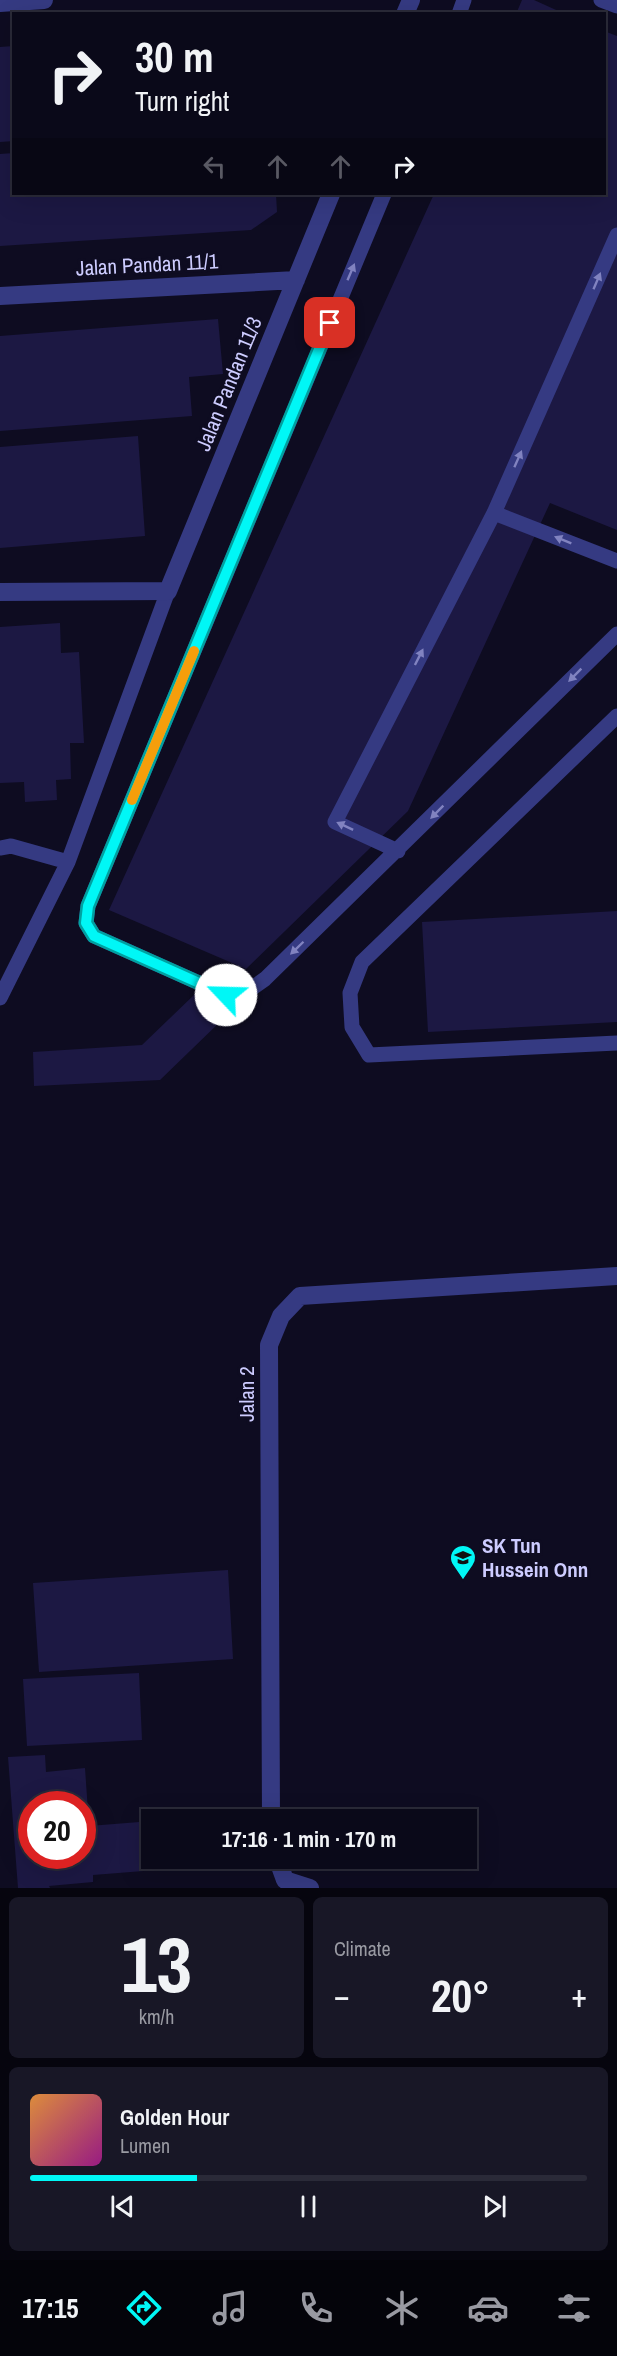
<!DOCTYPE html>
<html lang="en">
<head>
<meta charset="utf-8">
<style>
	:root { --surface:#0a0919; --page:#181726; --text:#f1f3f6; --muted:#999aa2; --line:#2a2a38; --accent:#00f7f6 }
	body { margin:0; font-family:"Archivo Narrow",sans-serif; background:var(--page); color:var(--text); height:100vh; display:flex; flex-direction:column; font-size:22px; white-space:nowrap }
	* { box-sizing:border-box; margin:0 }
	p { font-size:20px; color:var(--muted) }
	.icon { flex:none; width:33px; height:33px; fill:none; stroke:currentColor; stroke-width:2; stroke-linecap:round; stroke-linejoin:round }
	.map { position:relative; height:1888px; overflow:hidden }
	.details { display:flex; flex-direction:column; gap:9px; padding:9px; background:#06050e; flex:1 }
	.details>* { flex:none }
	.banner { position:absolute; left:12px; top:12px; width:594px; height:183px; border-radius:0px; box-shadow:0 6px 24px #0002,0 0 0 2px var(--line); background:#0a0919; color:var(--text); overflow:hidden }
	.speed { position:absolute; left:18px; top:1791px; display:flex; gap:12px; font-size:30px; font-weight:700; text-align:center }
	.speed>* { display:grid; place-content:center; width:78px; height:78px; border-radius:50%; background:var(--surface); box-shadow:0 6px 24px #0002,0 0 0 2px var(--line); line-height:1 }
	.speed .limit { border:9px solid #d22; background:#fff; color:#111 }
	.pin { position:absolute; display:grid; place-items:center; width:51px; height:51px; color:#fff; margin:-26px; border-radius:12px; box-shadow:0 3px 9px #0006 }
	.me { position:absolute; width:66px; margin:-33px; rotate:294deg; stroke-linejoin:round; filter:drop-shadow(0 0 4px #0008) }
	.turn { display:flex; align-items:center; gap:21px; height:126px; padding:0 24px; font-size:27px }
	.turn .icon { width:78px; height:78px; stroke-width:2.5 }
	.turn b { display:block; font-size:42px; line-height:51px }
	.lanes { display:flex; align-items:center; height:57px; padding:0 24px; background:#0003; justify-content:center; gap:30px; direction:ltr }
	.lanes .off { opacity:.35 }
	.big { font-size:45px; font-weight:700; line-height:1.1 }
	.details .tile { flex:1; display:flex; flex-direction:column; justify-content:center; gap:9px; min-width:0; padding:0 21px; border-radius:9px; background:var(--page) }
	.details .dial { align-items:center; gap:0 }
	.dial b { font-size:78px; line-height:1 }
	.song { display:flex; align-items:center; gap:18px }
	.cover { width:72px; height:72px; border-radius:9px; background:linear-gradient(135deg,hsl(30 70% 55%),hsl(310 70% 35%)) }
	.played { height:6px; border-radius:3px; background:linear-gradient(90deg,var(--accent) 30%,var(--line) 30%) }
	.keys { display:flex; justify-content:space-around; direction:ltr }
	.heat { display:flex; justify-content:space-between; align-items:center; font-size:33px; direction:ltr }
	.details .tiles { flex:1; display:grid; gap:9px; grid-template-columns:1fr 1fr }
	.tile:last-child { grid-column:span 2 }
	.trip { position:absolute; left:141px; top:1809px; width:336px; height:60px; border-radius:0px; background:var(--surface); box-shadow:0 6px 24px #0002,0 0 0 2px var(--line); font-weight:700; line-height:60px; text-align:center }
	.tabs { display:flex; height:96px; justify-content:space-around; align-items:center; background:#04040a; color:var(--muted) }
	.tabs .icon { width:42px; height:42px }
	.tabs .on { color:var(--accent) }
	.tabs b { font-size:27px; color:var(--text) }
	.map>svg:first-child { display:block }
	.building { fill:#1c1843; fill-rule:evenodd }
	.lines { fill:none; stroke-linecap:round; stroke-linejoin:round }
	.lane { stroke:#353a82; stroke-width:15 }
	.street { stroke:#353a82; stroke-width:18 }
	.oneway { fill:#8183c0 }
	.route-casing { stroke:#00a1a0; stroke-width:15 }
	.route { stroke:#00f7f6; stroke-width:10 }
	.slow { stroke:#f59e0b; stroke-width:10 }
	.labels { text-anchor:middle; stroke-width:6; stroke-linejoin:round; paint-order:stroke }
	.street-label { font-size:21px; fill:#cdccff; stroke:#0e0c21 }
	.poi-label { font-size:21px; font-weight:bold; fill:#cdccff; stroke:#0e0c21; text-anchor:start }
</style>
</head>
<body>
<div class="map">
<svg width="617" height="1888" viewBox="0 0 617 1888">
	<rect width="100%" height="100%" fill="#0e0c21"/>
	<path class="building" d="M522 0H534L565 14H516Z
		M604 31 617 36V530L550 503 408 811 246 969 109 910 434 194H604Z
		M14 46V141L0 142V47Z
		M14 153V194H276L277 212 251 230 0 246V154Z
		M218 319 223 374 189 377 192 416 0 431V336Z
		M138 436 145 536 0 548V447Z
		M60 623 61 653 79 652 84 743H70L71 779 56 780 57 800 25 802 24 782 0 783V627Z
		M617 911V1022L428 1032 422 922Z
		M195 994 223 1019 160 1080 34 1086 33 1052 142 1045Z
		M228 1570 233 1659 39 1672 33 1583Z
		M139 1673 142 1740 27 1746 23 1679Z
		M45 1755 46 1772 85 1768 89 1826 152 1821V1858H155L156 1870 93 1875V1882L49 1886 50 1888H18L8 1757ZM32 1804H82V1856H32Z"/>
	<g class="lines">
		<path class="lane" d="M601 0 617 6
			M459 14 464 0
			M384 194 88 906 86 923 94 936 226 995 248 991 265 979 617 634
			M494 513 617 561
			M617 716 362 962 350 993 352 1027 369 1055 617 1043
			M0 848 11 846 68 862
			M398 851 335 822 494 513 617 235
			M0 998 68 862 168 591"/>
		<path class="street" d="M0 3 44 0
			M405 14 411 0
			M0 296 296 280
			M0 592 168 591 331 194
			M271 1820 269 1345 281 1316 300 1296 617 1276
			M277 1858 285 1880 310 1888"/>
	</g>
	<defs><path id="oneway-solid" d="M-6-.8H1V-3.2L6.5 0L1 3.2V.8H-6Z" transform="scale(1.5)"/></defs>
	<g class="oneway">
		<use href="#oneway-solid" transform="translate(351 272) rotate(-67)"/>
		<use href="#oneway-solid" transform="translate(597 281) rotate(-67)"/>
		<use href="#oneway-solid" transform="translate(518 459) rotate(-66)"/>
		<use href="#oneway-solid" transform="translate(563 540) rotate(-158)"/>
		<use href="#oneway-solid" transform="translate(419 657) rotate(-63)"/>
		<use href="#oneway-solid" transform="translate(575 675) rotate(135)"/>
		<use href="#oneway-solid" transform="translate(437 812) rotate(135)"/>
		<use href="#oneway-solid" transform="translate(345 826) rotate(-155)"/>
		<use href="#oneway-solid" transform="translate(297 948) rotate(136)"/>
	</g>
	<g class="lines">
		<defs>
			<path id="route" d="M226 995 94 936 86 923 88 906 330 323"/>
		</defs>
		<use href="#route" class="route-casing"/>
		<use href="#route" class="route"/>
		<path class="slow" d="M132 800 194 651"/>
	</g>
	<defs>
		<symbol id="school-pin" viewBox="-11 -11 22 30"><path d="M0 17L-7.5 6A9.5 9.5 0 1 1 7.5 6Z" fill="#00f7f6" stroke="#0e0c21"/><path d="M0-5L7-2L0 1L-7-2ZM-4 1L0 2.5L4 1V4Q0 6-4 4Z" fill="#111"/></symbol>
	</defs>
	<g fill-rule="evenodd">
		<use href="#school-pin" x="448" y="1543" width="30" height="40"/>
	</g>
	<g class="labels">
		<g class="street-label">
			<text transform="translate(147 265) rotate(-3)" y="7">Jalan Pandan 11/1</text>
			<text transform="translate(229 384) rotate(-68)" y="7">Jalan Pandan 11/3</text>
			<text transform="translate(247 1394) rotate(-90)" y="7">Jalan 2</text>
		</g>
		<g class="poi-label">
			<text x="482" y="1553">SK Tun<tspan x="482" dy="24">Hussein Onn</tspan></text>
		</g>
	</g>
</svg>
<div class="speed"><div class="limit">20</div></div>
<div class="pin" style="left:330px;top:323px;background:#d93025"><svg class="icon" aria-label="arrive" viewBox="0 0 24 24"><path d="M6 21V4h12l-3 4 3 4H6"/></svg></div>
<svg class="me" style="left:226px;top:995px" viewBox="-20 -20 40 40"><circle r="19" fill="#fff"/><path d="M0-13L10 11 0 6-10 11z" fill="#00f7f6"/></svg>
<div class="trip">17:16 · 1 min · 170 m</div>
<div class="banner">
<div class="turn"><svg class="icon" aria-label="right" viewBox="0 0 24 24"><path d="M7 20v-9h11M14 6l5 5-5 5"/></svg><div><b>30 m</b>Turn right</div></div>
<div class="lanes"><svg class="icon off" aria-label="left" viewBox="0 0 24 24"><path d="M17 20v-9H6M10 6l-5 5 5 5"/></svg><svg class="icon off" aria-label="ahead" viewBox="0 0 24 24"><path d="M12 20V5M6 11l6-6 6 6"/></svg><svg class="icon off" aria-label="ahead" viewBox="0 0 24 24"><path d="M12 20V5M6 11l6-6 6 6"/></svg><svg class="icon" aria-label="right" viewBox="0 0 24 24"><path d="M7 20v-9h11M14 6l5 5-5 5"/></svg></div>
</div>
</div>
<section class="details">
<div class="tiles">
<div class="tile dial"><b>13</b><p>km/h</p></div>
<div class="tile"><p>Climate</p>
<div class="heat"><a>−</a><b class="big">20°</b><a>+</a></div>
</div>
<div class="tile">
<div class="song"><i class="cover"></i><div><b>Golden Hour</b><p>Lumen</p></div></div>
<div class="played"></div>
<div class="keys"><svg class="icon" aria-label="previous" viewBox="0 0 24 24"><path d="M18 5L8 12l10 7zM5 5v14"/></svg><svg class="icon" aria-label="pause" viewBox="0 0 24 24"><path d="M8 5v14M16 5v14"/></svg><svg class="icon" aria-label="next" viewBox="0 0 24 24"><path d="M6 5l10 7-10 7zM19 5v14"/></svg></div>
</div>
</div>
</section>
<nav class="tabs">
<b>17:15</b>
<svg class="icon on" aria-label="directions" viewBox="0 0 24 24"><path d="M12 3l9 9-9 9-9-9zM9 14v-3h6M13 9l2 2-2 2"/></svg>
<svg class="icon" aria-label="music" viewBox="0 0 24 24"><path d="M9 18V5l10-2v13"/><circle cx="6" cy="18" r="3"/><circle cx="16" cy="16" r="3"/></svg>
<svg class="icon" aria-label="phone" viewBox="0 0 24 24"><path d="M5 4h4l2 5-3 2q2 4 5 5l2-3 5 2v4C11 20 4 13 5 4z"/></svg>
<svg class="icon" aria-label="climate" viewBox="0 0 24 24"><path d="M12 3v18M4 7l16 10M4 17L20 7"/></svg>
<svg class="icon" aria-label="car" viewBox="0 0 24 24"><path d="M5 17H2v-5l4-1 3-4h7l3 4 3 1v5h-3M9 17h6M6 11h13"/><circle cx="7" cy="17" r="2"/><circle cx="17" cy="17" r="2"/></svg>
<svg class="icon" aria-label="filters" viewBox="0 0 24 24"><path d="M4 7h16M4 17h16"/><circle cx="9" cy="7" r="2"/><circle cx="15" cy="17" r="2"/></svg>
</nav>
</body>
</html>
